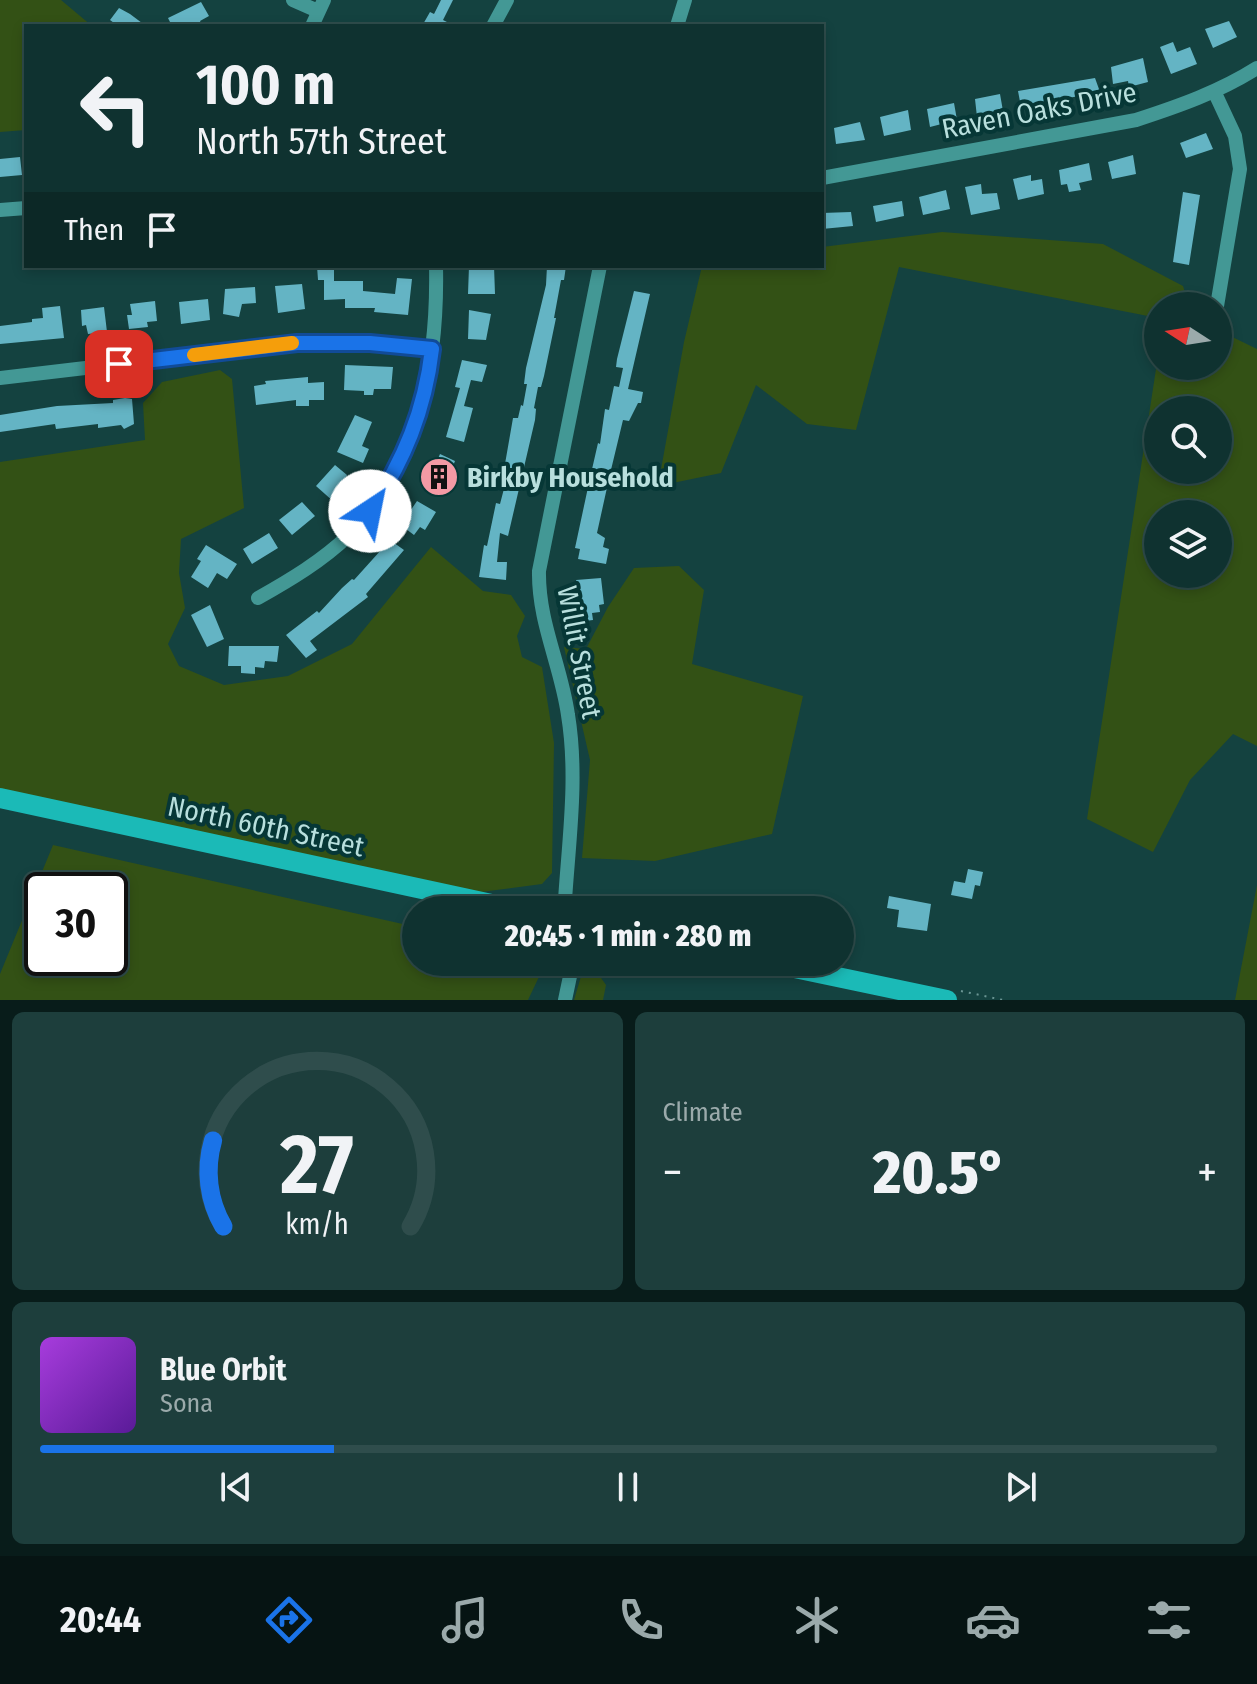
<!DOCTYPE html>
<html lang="en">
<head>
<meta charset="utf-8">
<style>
	:root { --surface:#0f3230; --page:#1d3e3c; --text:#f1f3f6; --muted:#9baaab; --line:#2f4d4c; --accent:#1a73e8 }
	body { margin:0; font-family:"Fira Sans Condensed",sans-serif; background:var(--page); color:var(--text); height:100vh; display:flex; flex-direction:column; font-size:30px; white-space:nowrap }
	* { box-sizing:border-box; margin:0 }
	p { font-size:26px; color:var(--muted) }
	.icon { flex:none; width:44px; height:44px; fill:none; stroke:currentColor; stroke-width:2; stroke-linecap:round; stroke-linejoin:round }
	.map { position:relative; height:1000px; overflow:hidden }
	.side { display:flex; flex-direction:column; gap:12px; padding:12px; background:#081c1a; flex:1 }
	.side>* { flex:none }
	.guide { position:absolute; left:24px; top:24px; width:800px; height:244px; border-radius:0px; box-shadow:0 4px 12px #0003,0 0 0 2px var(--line); background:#0f3230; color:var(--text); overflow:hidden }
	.needle { width:52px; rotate:282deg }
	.fabs { position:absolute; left:1144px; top:292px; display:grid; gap:16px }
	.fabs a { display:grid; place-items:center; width:88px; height:88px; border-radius:50%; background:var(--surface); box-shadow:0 4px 12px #0003,0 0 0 2px var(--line); font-size:40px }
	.speed { position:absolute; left:24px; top:872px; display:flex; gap:16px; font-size:40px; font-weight:700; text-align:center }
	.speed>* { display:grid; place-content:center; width:104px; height:104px; border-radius:50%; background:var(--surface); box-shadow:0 4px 12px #0003,0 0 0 2px var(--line); line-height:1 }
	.speed .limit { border:4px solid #111; border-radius:12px; background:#fff; color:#111 }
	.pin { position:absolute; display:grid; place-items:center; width:68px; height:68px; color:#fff; margin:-34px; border-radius:16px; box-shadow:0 4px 12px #0006 }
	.me { position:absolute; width:88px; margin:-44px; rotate:34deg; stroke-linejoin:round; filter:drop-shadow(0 0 6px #0008) }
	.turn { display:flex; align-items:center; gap:28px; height:168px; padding:0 40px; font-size:36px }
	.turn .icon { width:104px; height:104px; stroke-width:2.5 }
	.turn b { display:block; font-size:56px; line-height:68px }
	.then { display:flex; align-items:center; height:76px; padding:0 40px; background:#0003; gap:16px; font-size:30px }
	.big { font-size:60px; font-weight:800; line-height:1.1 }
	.side .card { flex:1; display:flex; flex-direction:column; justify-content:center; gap:12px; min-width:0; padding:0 28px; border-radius:12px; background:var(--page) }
	.side .dial { align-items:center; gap:0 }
	.dial svg { height:208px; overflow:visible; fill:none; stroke:var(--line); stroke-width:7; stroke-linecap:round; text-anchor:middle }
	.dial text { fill:var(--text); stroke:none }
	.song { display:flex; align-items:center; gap:24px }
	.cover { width:96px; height:96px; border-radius:12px; background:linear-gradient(135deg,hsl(280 70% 55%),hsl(270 70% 35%)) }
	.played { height:8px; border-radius:4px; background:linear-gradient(90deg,var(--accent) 25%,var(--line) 25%) }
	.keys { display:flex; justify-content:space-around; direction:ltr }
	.heat { display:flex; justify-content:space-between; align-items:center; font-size:44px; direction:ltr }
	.side .tiles { flex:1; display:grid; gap:12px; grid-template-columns:1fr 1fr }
	.card:last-child { grid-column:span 2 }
	.trip { position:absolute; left:402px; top:896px; width:452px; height:80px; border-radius:40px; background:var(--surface); box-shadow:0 4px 12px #0003,0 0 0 2px var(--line); font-weight:800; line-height:80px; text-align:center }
	.menu { display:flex; height:128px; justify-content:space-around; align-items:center; background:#061413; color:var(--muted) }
	.menu .icon { width:56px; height:56px }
	.menu .current { color:var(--accent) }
	.menu b { font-size:36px; color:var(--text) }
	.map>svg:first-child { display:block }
	.green { fill:#335115; fill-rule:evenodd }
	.building { fill:#64b4c4 }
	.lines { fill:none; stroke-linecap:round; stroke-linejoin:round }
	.path { stroke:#6a9593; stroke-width:2; stroke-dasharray:2 6; stroke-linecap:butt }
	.minor { stroke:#439895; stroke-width:14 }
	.major { stroke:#1bbab7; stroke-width:20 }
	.route-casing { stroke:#114b97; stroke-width:20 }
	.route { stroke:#1a73e8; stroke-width:14 }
	.slow { stroke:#f59e0b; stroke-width:14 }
	.labels { text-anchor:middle; stroke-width:8; stroke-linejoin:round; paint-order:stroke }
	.street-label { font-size:28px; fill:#b8dfdd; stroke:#063736 }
	.poi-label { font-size:28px; font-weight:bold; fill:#b8dfdd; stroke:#063736; text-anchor:start }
</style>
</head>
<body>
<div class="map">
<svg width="1257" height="1000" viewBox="0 0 1257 1000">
	<rect width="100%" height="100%" fill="#144240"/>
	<path class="green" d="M0 0H61L92 26H26V130L0 132Z
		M942 232 1103 244 1183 286 1189 306H1158V318L899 267 856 430 807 424 756 385 721 473 658 486 684 342 702 266H822V247Z
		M1218 330 1257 349V746L1233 734 1190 780 1153 852 1087 819 1158 356V366H1218ZM1218 410V470H1158V410ZM1218 514V574H1158V514Z
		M220 370 232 379 244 508 181 539 179 573 185 608 168 644 179 666 224 685 288 676 352 644 431 547 483 591 511 595 525 616 517 636 522 657 542 667 554 743 552 873 542 884 481 892 0 791V462L145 440 143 403 162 382Z
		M679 566 704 590 692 664 803 696 772 834 655 861 582 858 590 760 564 647 586 649 608 607 634 568Z
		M53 845 416 927V962H546L528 1000H0V974ZM110 890V958H42V890Z
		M1257 885V1000H1235Z
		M591 972 599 975 606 985 603 1000H574L582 973Z"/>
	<path class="building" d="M441 0H453L443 20 455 26H422L430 12 434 14Z
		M201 2 209 16 200 21 202 26H172L168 18Z
		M119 8 130 14 146 26H118L110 20Z
		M1229 21 1237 37 1213 48 1205 29Z
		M1173 42 1177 52 1190 47 1197 64 1171 74 1160 47Z
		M1143 58 1148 82 1129 87 1128 81 1113 84 1111 67Z
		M1095 78 1100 92 1021 107 1018 91Z
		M1000 94 1003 111 977 117 975 99Z
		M954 103 957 120 930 127 927 109Z
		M908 110 911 130 884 136 880 117Z
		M860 122 865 140 836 144 834 128Z
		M1206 133 1213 149 1186 158 1180 143Z
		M1133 155 1136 174 1112 179 1108 162Z
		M20 157 22 175 0 177V159Z
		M1089 163 1092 180 1079 183 1081 190 1069 192 1067 184 1061 185 1059 170Z
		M1031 175V181L1042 179 1044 194 1018 200 1013 179Z
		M981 184 982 194 997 193 1000 209 971 215 965 187Z
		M946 190 950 209 923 215 919 197Z
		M1183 192 1200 195 1189 265 1173 262Z
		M902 201 904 216 876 222 873 206Z
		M851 212 853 226 822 229V213Z
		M317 266H334V281H363V291L395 294 397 278 412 279 408 315 374 312 375 308H345V299L324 300V280H318Z
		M469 266H494L495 294H468Z
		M547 266H566L564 280H561L554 318H556L544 376 541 387H538L534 408 536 409 535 420 508 536 500 533 497 562H507L506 580 479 577 484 545 487 546 496 503 500 504 506 481H502L513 418H518L521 405 523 406 527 384H524L526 368 546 285Z
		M302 284 305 309 278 313 275 286Z
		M255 287 256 303 242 304 239 317 223 314 225 289Z
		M634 291 650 294 628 389 643 392 641 403H638L629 421 623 420 610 474 597 533 605 538 603 547 609 549 606 564 578 559 580 549 575 548 590 478 598 443 600 444 605 409 609 410 614 386 619 387 623 368 616 367 617 359Z
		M208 299 210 320 181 324 179 302Z
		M155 301 157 321 147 322 148 327 129 329 127 315H132L130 304Z
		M60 306 64 338 0 344V326L32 322V319L43 318 42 308Z
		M104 307 107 332 88 334 86 325 82 326 81 310Z
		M469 310 491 314 486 340 468 339Z
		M462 360 487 365 482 382 471 380 464 406 473 408 464 442 446 437 460 388 455 387Z
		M345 365 393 367 391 389H374L373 395H364V391L344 390Z
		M308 377V383L324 382V400H309V406H296V400L256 405 254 386 266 384 265 381Z
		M125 398 132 399 134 424 124 429 121 425 98 428V424L56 429 55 424 0 432V415L57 406 113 403V400Z
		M355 415 372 422 362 446 369 449 363 463 337 452Z
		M440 454 455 461 443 491 427 484Z
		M335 465 347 475 340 486 344 491 334 502 316 486Z
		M417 501 436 512 425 530 420 527 414 535 406 529 411 520 406 517Z
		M302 502 315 516 292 535 279 520Z
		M269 533 278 548 252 564 243 549Z
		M390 540 404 550 366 594 368 597 310 641 317 650 306 658 286 635 317 611 319 613 342 588 352 579 354 580Z
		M206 545 237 564 227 579 217 573 208 588 191 577 201 561 197 559Z
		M601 578 604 604 599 605 600 612 592 613 593 620 577 622 574 595 577 594 576 580Z
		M210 605 224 639 207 647 191 615Z
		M229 646H279L277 662 265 661 264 668 255 667V674L241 673V666H228Z
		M968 869 983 872 980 886 975 885 972 899 951 895 954 881 965 883Z
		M889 896 931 904 927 931 897 927 899 910 887 908Z"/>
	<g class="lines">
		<path class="path" d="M961 991 1003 1000"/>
		<path class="minor" d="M293 0 318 11
			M312 26 324 0
			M493 26 507 0
			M677 26 685 0
			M1214 91 1235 136 1240 169 1217 306
			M822 178 1136 120C1179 106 1219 92 1257 68
			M0 210 26 208
			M0 378 297 343H370L432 349
			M258 598C290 580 322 561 349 535 420 466 438 360 436 266
			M567 910 565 900C569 839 578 776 568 715 561 665 538 622 539 571L600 266
			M565 1000 573 962"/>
		<path class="major" d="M0 798 519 910
			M766 962 947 1000"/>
	</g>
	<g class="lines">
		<defs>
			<path id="route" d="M119 364 297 343H370L432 349C425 410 404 461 370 511"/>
		</defs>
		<use href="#route" class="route-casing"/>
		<use href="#route" class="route"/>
		<path class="slow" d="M194 355 292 343"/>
	</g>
	<defs>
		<symbol id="building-disc" viewBox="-11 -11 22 22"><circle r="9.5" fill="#f49aa5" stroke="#063736"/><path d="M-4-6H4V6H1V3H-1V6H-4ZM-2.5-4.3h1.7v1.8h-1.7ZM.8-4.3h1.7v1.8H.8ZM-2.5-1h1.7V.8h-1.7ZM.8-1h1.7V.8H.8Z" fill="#111"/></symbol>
	</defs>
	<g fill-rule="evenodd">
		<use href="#building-disc" x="417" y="455" width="44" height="44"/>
	</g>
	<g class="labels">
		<g class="street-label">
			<text transform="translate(1039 110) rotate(-11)" y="10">Raven Oaks Drive</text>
			<text transform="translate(580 652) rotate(79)" y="10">Willit Street</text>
			<text transform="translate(266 826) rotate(12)" y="10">North 60th Street</text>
		</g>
		<g class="poi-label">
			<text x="467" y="487">Birkby Household</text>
		</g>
	</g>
</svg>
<div class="fabs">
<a><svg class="needle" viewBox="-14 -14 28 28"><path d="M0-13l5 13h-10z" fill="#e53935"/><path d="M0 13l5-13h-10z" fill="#9baaab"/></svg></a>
<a><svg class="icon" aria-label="search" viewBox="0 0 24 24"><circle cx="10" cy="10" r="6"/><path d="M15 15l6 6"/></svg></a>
<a><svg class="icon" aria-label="layers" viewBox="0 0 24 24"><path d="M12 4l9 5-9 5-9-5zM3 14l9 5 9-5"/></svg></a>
</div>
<div class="speed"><div class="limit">30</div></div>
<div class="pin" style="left:119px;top:364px;background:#d93025"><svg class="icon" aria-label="arrive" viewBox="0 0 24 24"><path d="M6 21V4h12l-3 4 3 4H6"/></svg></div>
<svg class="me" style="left:370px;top:511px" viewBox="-20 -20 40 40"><circle r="19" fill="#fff"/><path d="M0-13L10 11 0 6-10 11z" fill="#1a73e8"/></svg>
<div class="trip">20:45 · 1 min · 280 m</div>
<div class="guide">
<div class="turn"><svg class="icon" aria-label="left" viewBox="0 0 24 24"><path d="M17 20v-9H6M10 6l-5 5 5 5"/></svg><div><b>100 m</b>North 57th Street</div></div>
<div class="then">Then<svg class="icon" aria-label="arrive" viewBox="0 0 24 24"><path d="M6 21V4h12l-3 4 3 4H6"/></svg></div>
</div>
</div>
<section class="side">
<div class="tiles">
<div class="card dial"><svg viewBox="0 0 100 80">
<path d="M14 69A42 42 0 1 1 86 69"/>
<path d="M14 69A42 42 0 0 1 10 36" stroke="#1a73e8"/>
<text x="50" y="56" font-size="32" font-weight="700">27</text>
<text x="50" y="72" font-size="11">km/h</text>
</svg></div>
<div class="card"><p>Climate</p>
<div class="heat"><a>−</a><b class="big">20.5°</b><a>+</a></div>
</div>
<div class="card">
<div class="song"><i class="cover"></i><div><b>Blue Orbit</b><p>Sona</p></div></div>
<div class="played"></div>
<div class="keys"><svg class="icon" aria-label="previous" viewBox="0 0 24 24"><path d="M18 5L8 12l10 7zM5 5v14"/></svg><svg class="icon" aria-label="pause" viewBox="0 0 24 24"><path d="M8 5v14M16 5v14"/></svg><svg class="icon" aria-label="next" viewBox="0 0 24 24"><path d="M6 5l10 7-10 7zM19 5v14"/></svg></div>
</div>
</div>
</section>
<nav class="menu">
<b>20:44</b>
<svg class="icon current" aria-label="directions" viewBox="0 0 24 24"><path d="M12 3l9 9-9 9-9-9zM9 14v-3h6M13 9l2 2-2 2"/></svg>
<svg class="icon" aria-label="music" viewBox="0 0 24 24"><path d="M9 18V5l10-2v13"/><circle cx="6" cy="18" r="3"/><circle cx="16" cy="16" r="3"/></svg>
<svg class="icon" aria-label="phone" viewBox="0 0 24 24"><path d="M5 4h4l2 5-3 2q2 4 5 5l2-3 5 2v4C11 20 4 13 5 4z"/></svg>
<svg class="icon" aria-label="climate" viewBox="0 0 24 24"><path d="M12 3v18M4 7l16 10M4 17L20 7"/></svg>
<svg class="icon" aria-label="car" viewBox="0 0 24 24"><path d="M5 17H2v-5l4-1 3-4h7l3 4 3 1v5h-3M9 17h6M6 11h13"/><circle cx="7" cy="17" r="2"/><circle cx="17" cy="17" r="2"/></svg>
<svg class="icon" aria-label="filters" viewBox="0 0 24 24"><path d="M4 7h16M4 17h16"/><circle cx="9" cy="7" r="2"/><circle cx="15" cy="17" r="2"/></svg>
</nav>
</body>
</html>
